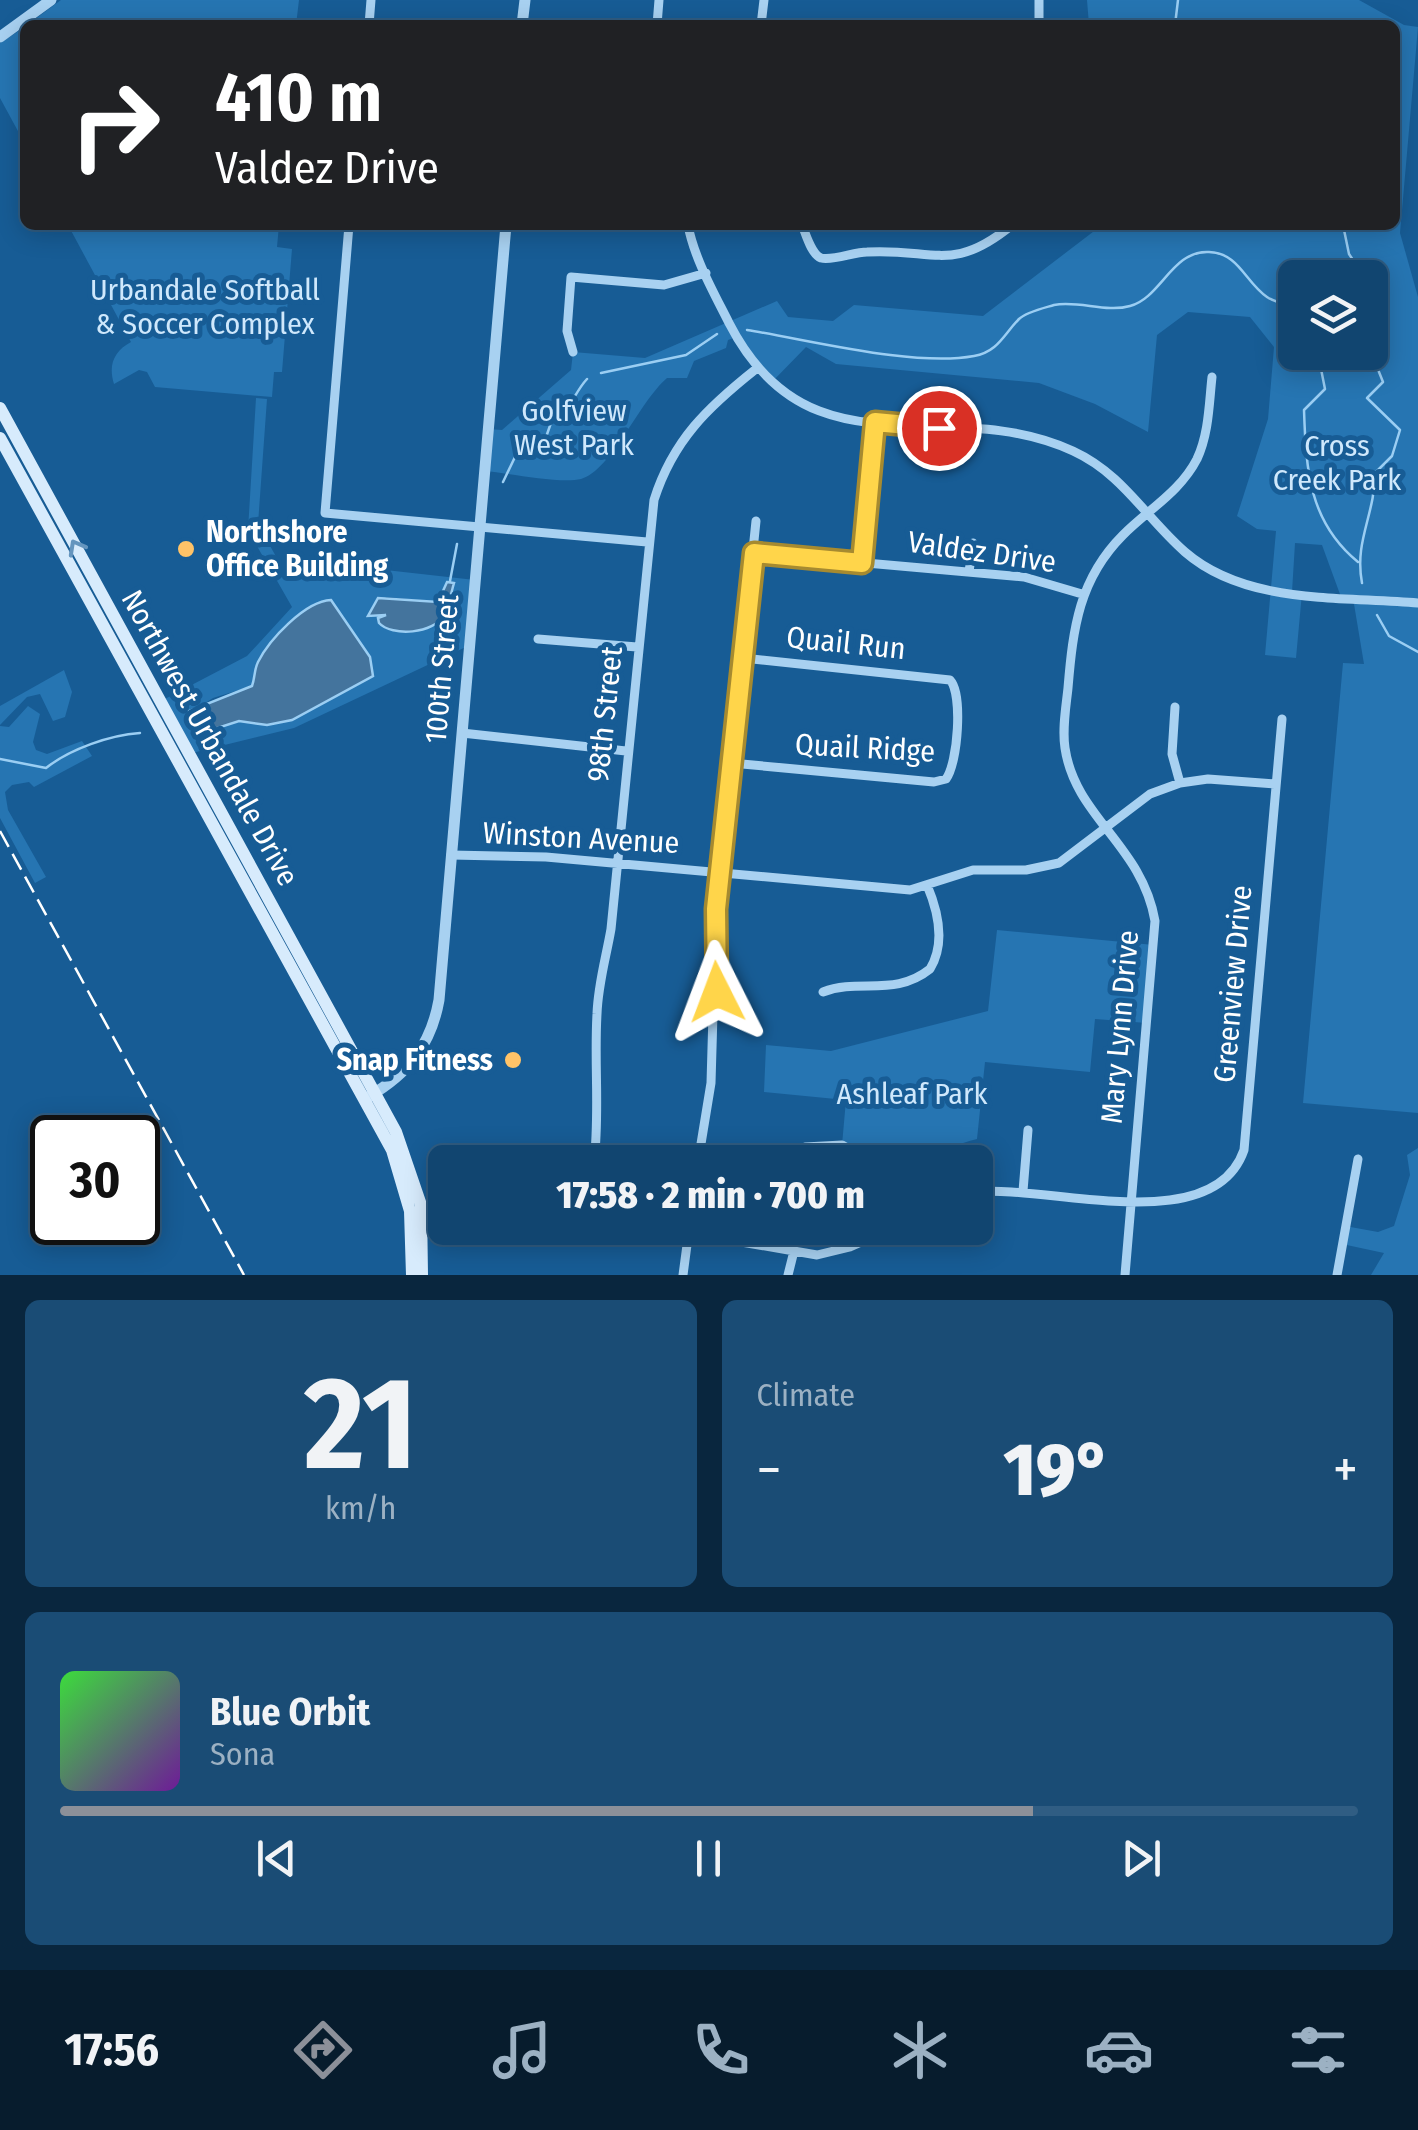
<!DOCTYPE html>
<html lang="en">
<head>
<meta charset="utf-8">
<style>
	:root { --surface:#114570; --page:#1a4c75; --text:#f1f3f6; --muted:#9cb1c3; --line:#305d83; --accent:#8c9099 }
	body { margin:0; font-family:"Fira Sans Condensed",sans-serif; background:var(--page); color:var(--text); height:100vh; display:flex; flex-direction:column; font-size:38px; white-space:nowrap }
	* { box-sizing:border-box; margin:0 }
	p { font-size:32px; color:var(--muted) }
	.icon { flex:none; width:55px; height:55px; fill:none; stroke:currentColor; stroke-width:2; stroke-linecap:round; stroke-linejoin:round }
	.map { position:relative; height:1275px; overflow:hidden }
	.details { display:flex; flex-direction:column; gap:25px; padding:25px; background:#09263e; flex:1 }
	.details>* { flex:none }
	.top-card { position:absolute; left:20px; top:20px; width:1380px; height:210px; border-radius:15px; box-shadow:0 5px 25px #0003,0 0 0 2px var(--line); background:#202124; color:#fff; overflow:hidden }
	.buttons { position:absolute; left:1278px; top:260px; display:grid; gap:20px }
	.buttons a { display:grid; place-items:center; width:110px; height:110px; border-radius:15px; background:var(--surface); box-shadow:0 5px 25px #0003,0 0 0 2px var(--line); font-size:50px }
	.speed { position:absolute; left:30px; top:1115px; display:flex; gap:20px; font-size:50px; font-weight:700; text-align:center }
	.speed>* { display:grid; place-content:center; width:130px; height:130px; border-radius:50%; background:var(--surface); box-shadow:0 5px 25px #0003,0 0 0 2px var(--line); line-height:1 }
	.speed .limit { border:5px solid #111; border-radius:15px; background:#fff; color:#111 }
	.pin { position:absolute; display:grid; place-items:center; width:85px; height:85px; color:#fff; margin:-42px; border:5px solid #fff; border-radius:50%; box-shadow:0 2px 10px #0007 }
	.me { position:absolute; width:110px; margin:-55px; rotate:357deg; stroke-linejoin:round; filter:drop-shadow(0 0 8px #0008) }
	.turn { display:flex; align-items:center; gap:35px; height:210px; padding:0 30px; font-size:45px }
	.turn .icon { width:130px; height:130px; stroke-width:2.5 }
	.turn b { display:block; font-size:70px; line-height:85px }
	.big { font-size:75px; font-weight:800; line-height:1.1 }
	.details .widget { flex:1; display:flex; flex-direction:column; justify-content:center; gap:15px; min-width:0; padding:0 35px; border-radius:15px; background:var(--page) }
	.details .dial { align-items:center; gap:0 }
	.dial b { font-size:130px; line-height:1 }
	.song { display:flex; align-items:center; gap:30px }
	.cover { width:120px; height:120px; border-radius:15px; background:linear-gradient(135deg,hsl(120 70% 55%),hsl(280 70% 35%)) }
	.played { height:10px; border-radius:5px; background:linear-gradient(90deg,var(--accent) 75%,var(--line) 75%) }
	.keys { display:flex; justify-content:space-around; direction:ltr }
	.heat { display:flex; justify-content:space-between; align-items:center; font-size:55px; direction:ltr }
	.details .tiles { flex:1; display:grid; gap:25px; grid-template-columns:1fr 1fr }
	.widget:last-child { grid-column:span 2 }
	.trip { position:absolute; left:428px; top:1145px; width:565px; height:100px; border-radius:15px; background:var(--surface); box-shadow:0 5px 25px #0003,0 0 0 2px var(--line); font-weight:800; line-height:100px; text-align:center }
	.menu { display:flex; height:160px; justify-content:space-around; align-items:center; background:#071c2d; color:var(--muted) }
	.menu .icon { width:70px; height:70px }
	.menu .selected { color:var(--accent) }
	.menu b { font-size:45px; color:var(--text) }
	.map>svg:first-child { display:block }
	.green { fill:#2675b2; fill-rule:evenodd }
	.water { fill:#44749d; stroke:#9bcef3; stroke-width:2.5 }
	.lines { fill:none; stroke-linecap:round; stroke-linejoin:round }
	.stream { stroke:#9bcef3; stroke-width:2.5 }
	.minor { stroke:#a8d1f1; stroke-width:9 }
	.tertiary { stroke:#a8d1f1; stroke-width:11 }
	.secondary { stroke:#d7ebfc; stroke-width:12 }
	.rail { stroke:#fff; stroke-width:2.5; stroke-dasharray:18 8; stroke-linecap:butt }
	.oneway { stroke:#6495be }
	.route-casing { stroke:#a68a30; stroke-width:25 }
	.route { stroke:#ffd54a; stroke-width:18 }
	.poi-dot { fill:#ffc368; stroke:#175c95; stroke-width:4 }
	.labels { text-anchor:middle; stroke-width:10; stroke-linejoin:round; paint-order:stroke }
	.park-label { font-size:30px; fill:#cfe8fc; stroke:#175c95 }
	.poi-label { font-size:30px; font-weight:bold; fill:#fff; stroke:#175c95; text-anchor:start }
	.street-label { font-size:30px; fill:#fff; stroke:#175c95 }
</style>
</head>
<body>
<div class="map">
<svg width="1418" height="1275" viewBox="0 0 1418 1275">
	<rect width="100%" height="100%" fill="#175c95"/>
	<path class="green" d="M61 0H299L296 25H27Z
		M1087 0H1359L1404 25 1418 27 1400 233 1418 297V1113L1303 1103 1343 663 1364 664 1353 598 1341 597 1322 545 1295 543 1292 592 1302 593 1296 658 1265 655 1276 531 1257 529 1237 516 1268 419 1274 347 1250 317 1188 312 1157 335 1148 432 1095 404 1039 383 836 364 806 347 770 384 736 337 728 340 726 348 694 361 687 378H667C639 402 611 471 581 479 560 484 508 473 485 471L488 429 502 430 571 370 573 352 645 358 777 301 788 317 833 321 854 305 983 316 1102 225H1395V25H1089ZM1295 278H1370V352H1295Z
		M25 27V144L0 98V43Z
		M68 225H279L277 247 292 249 282 372H274L272 397 155 387 147 372 139 370 114 384C108 365 114 351 131 342Z
		M256 398 267 399 258 524 279 562 270 569 248 530Z
		M287 559 475 580 470 645 294 728 188 754 161 701 247 656 292 607 272 572ZM447 582 454 583 444 615 435 624 395 632 379 622 387 614 369 616 386 597 438 602ZM331 601 370 657 362 683 292 720 267 725 239 721 202 733 193 711 213 698 252 686C265 647 290 614 331 601Z
		M64 670 72 692 65 717 53 721 40 694 27 697 0 725V706Z
		M28 706 40 714 33 742 36 750 47 754 82 741 92 756 34 787 29 782 12 785 5 792 8 810 46 877 35 883 0 818V726L9 727Z
		M997 930 1154 945 1147 1023 1095 1019 1090 1072 985 1062 977 1139C919 1154 899 1179 842 1145L846 1100 764 1092 766 1045 831 1051 988 1011Z
		M1418 1148V1275H1371L1384 1253 1342 1244 1345 1226 1378 1232 1394 1226 1410 1175 1407 1155Z"/>
	<path class="water" d="M447 582 454 583C451 593 449 606 444 615 434 634 392 637 379 623L378 618 386 615 368 616 378 598 438 602Z
		M331 600 370 657 373 676 292 720 267 725 239 721 202 733 189 711 252 686C255 678 254 670 258 662 269 640 305 601 331 600Z"/>
	<g class="lines">
		<path class="stream" d="M1175 25 1178 0
			M1343 225 1349 254 1365 278
			M747 330C810 340 913 367 974 356 998 352 1004 334 1019 319 1026 312 1044 308 1054 305 1078 300 1106 313 1130 306 1161 298 1172 250 1209 252 1239 253 1245 282 1267 297 1274 302 1286 304 1295 307
			M1328 352 1320 364 1325 389 1304 410C1306 470 1309 522 1358 562
			M601 373 686 355 717 334
			M503 482 515 457 545 440 552 420C571 412 573 394 587 379
			M450 581 457 544
			M1362 583C1354 541 1375 515 1375 473L1392 456 1400 430 1367 398 1383 382 1375 362 1381 340 1372 322 1374 291 1370 285
			M1377 615 1389 636 1418 652
			M0 759 46 768C70 749 110 735 140 733"/>
		<path class="minor" d="M1039 0V25
			M369 25 371 0
			M657 25 659 0
			M761 25 764 0
			M349 225 325 513 647 542
			M688 225C694 258 714 293 729 323 810 481 945 392 1073 451 1123 474 1145 517 1185 552 1246 605 1341 596 1418 603
			M802 225C806 234 811 254 821 258 833 261 854 252 867 252 934 248 952 274 1012 225
			M573 352 567 331 571 277 664 285 706 273
			M754 553 1024 577 1082 594
			M862 563 875 422
			M969 572 973 543
			M538 639 637 647
			M1175 707 1172 754 1180 783
			M462 733 626 751
			M731 763 934 782 946 779C958 763 963 694 950 680L743 658
			M451 855 546 857 910 890 973 870H1026L1059 863 1150 794 1180 783 1208 779 1275 784
			M823 992C860 978 895 997 930 969 946 943 938 911 927 885
			M805 1147 842 1145 871 1162
			M594 1162C600 1113 594 1064 597 1014 598 984 606 958 611 929L654 500C673 440 708 407 756 369
			M698 1162 711 1083 716 909 756 521
			M1023 1191 1028 1130
			M975 1192C1046 1184 1213 1240 1244 1150L1282 719
			M689 1233 817 1255 850 1247 893 1228
			M683 1275 689 1230
			M788 1275 794 1251
			M1125 1275 1155 921C1142 845 1075 817 1065 748 1062 729 1066 707 1068 688 1073 628 1079 579 1123 535 1149 509 1180 492 1197 459 1209 433 1209 404 1212 377
			M1337 1275 1358 1159"/>
		<path class="tertiary" d="M522 25 525 0
			M0 37 51 0
			M368 1097C408 1074 431 1045 439 1000L506 225"/>
		<path class="secondary" d="M0 408 396 1132 421 1205 422 1275
			M0 438 392 1150 410 1211 412 1275"/>
		<path class="rail" d="M0 831 244 1275"/>
	</g>
	<defs><path id="oneway-chevron" d="M-2-3.5L2.5 0L-2 3.5" fill="none" stroke-width="1.6" stroke-linecap="round" stroke-linejoin="round" transform="scale(2.5)"/></defs>
	<use class="oneway" href="#oneway-chevron" transform="translate(76 547) rotate(-119)"/>
	<g class="lines">
		<defs>
			<path id="route" d="M717 992 716 909 754 553 862 563 875 422 939 428"/>
		</defs>
		<use href="#route" class="route-casing"/>
		<use href="#route" class="route"/>
	</g>
	<g class="poi-dot">
		<circle cx="186" cy="549" r="10"/>
		<circle cx="513" cy="1060" r="10"/>
	</g>
	<g class="labels">
		<g class="park-label">
			<text x="205" y="300">Urbandale Softball<tspan x="205" dy="34">&amp; Soccer Complex</tspan></text>
			<text x="574" y="421">Golfview<tspan x="574" dy="34">West Park</tspan></text>
			<text x="1337" y="456">Cross<tspan x="1337" dy="34">Creek Park</tspan></text>
			<text x="912" y="1104">Ashleaf Park</text>
		</g>
		<g class="poi-label">
			<text x="206" y="542">Northshore<tspan x="206" dy="34">Office Building</tspan></text>
			<text x="493" y="1070" text-anchor="end">Snap Fitness</text>
		</g>
		<g class="street-label">
			<text transform="translate(982 552) rotate(8)" y="10">Valdez Drive</text>
			<text transform="translate(846 643) rotate(6)" y="10">Quail Run</text>
			<text transform="translate(442 669) rotate(-85)" y="10">100th Street</text>
			<text transform="translate(605 714) rotate(-84)" y="10">98th Street</text>
			<text transform="translate(210 738) rotate(61)" y="10">Northwest Urbandale Drive</text>
			<text transform="translate(865 748) rotate(3)" y="10">Quail Ridge</text>
			<text transform="translate(581 838) rotate(3)" y="10">Winston Avenue</text>
			<text transform="translate(1233 984) rotate(-85)" y="10">Greenview Drive</text>
			<text transform="translate(1120 1027) rotate(-85)" y="10">Mary Lynn Drive</text>
		</g>
	</g>
</svg>
<div class="buttons">
<a><svg class="icon" aria-label="layers" viewBox="0 0 24 24"><path d="M12 4l9 5-9 5-9-5zM3 14l9 5 9-5"/></svg></a>
</div>
<div class="speed"><div class="limit">30</div></div>
<div class="pin" style="left:939px;top:428px;background:#d93025"><svg class="icon" aria-label="arrive" viewBox="0 0 24 24"><path d="M6 21V4h12l-3 4 3 4H6"/></svg></div>
<svg class="me" style="left:717px;top:992px" viewBox="-20 -20 40 40"><path d="M0-17L14 15 0 8-14 15z" fill="#ffd54a" stroke="#fff" stroke-width="4"/></svg>
<div class="trip">17:58 · 2 min · 700 m</div>
<div class="top-card">
<div class="turn"><svg class="icon" aria-label="right" viewBox="0 0 24 24"><path d="M7 20v-9h11M14 6l5 5-5 5"/></svg><div><b>410 m</b>Valdez Drive</div></div>
</div>
</div>
<section class="details">
<div class="tiles">
<div class="widget dial"><b>21</b><p>km/h</p></div>
<div class="widget"><p>Climate</p>
<div class="heat"><a>−</a><b class="big">19°</b><a>+</a></div>
</div>
<div class="widget">
<div class="song"><i class="cover"></i><div><b>Blue Orbit</b><p>Sona</p></div></div>
<div class="played"></div>
<div class="keys"><svg class="icon" aria-label="previous" viewBox="0 0 24 24"><path d="M18 5L8 12l10 7zM5 5v14"/></svg><svg class="icon" aria-label="pause" viewBox="0 0 24 24"><path d="M8 5v14M16 5v14"/></svg><svg class="icon" aria-label="next" viewBox="0 0 24 24"><path d="M6 5l10 7-10 7zM19 5v14"/></svg></div>
</div>
</div>
</section>
<nav class="menu">
<b>17:56</b>
<svg class="icon selected" aria-label="directions" viewBox="0 0 24 24"><path d="M12 3l9 9-9 9-9-9zM9 14v-3h6M13 9l2 2-2 2"/></svg>
<svg class="icon" aria-label="music" viewBox="0 0 24 24"><path d="M9 18V5l10-2v13"/><circle cx="6" cy="18" r="3"/><circle cx="16" cy="16" r="3"/></svg>
<svg class="icon" aria-label="phone" viewBox="0 0 24 24"><path d="M5 4h4l2 5-3 2q2 4 5 5l2-3 5 2v4C11 20 4 13 5 4z"/></svg>
<svg class="icon" aria-label="climate" viewBox="0 0 24 24"><path d="M12 3v18M4 7l16 10M4 17L20 7"/></svg>
<svg class="icon" aria-label="car" viewBox="0 0 24 24"><path d="M5 17H2v-5l4-1 3-4h7l3 4 3 1v5h-3M9 17h6M6 11h13"/><circle cx="7" cy="17" r="2"/><circle cx="17" cy="17" r="2"/></svg>
<svg class="icon" aria-label="filters" viewBox="0 0 24 24"><path d="M4 7h16M4 17h16"/><circle cx="9" cy="7" r="2"/><circle cx="15" cy="17" r="2"/></svg>
</nav>
</body>
</html>
